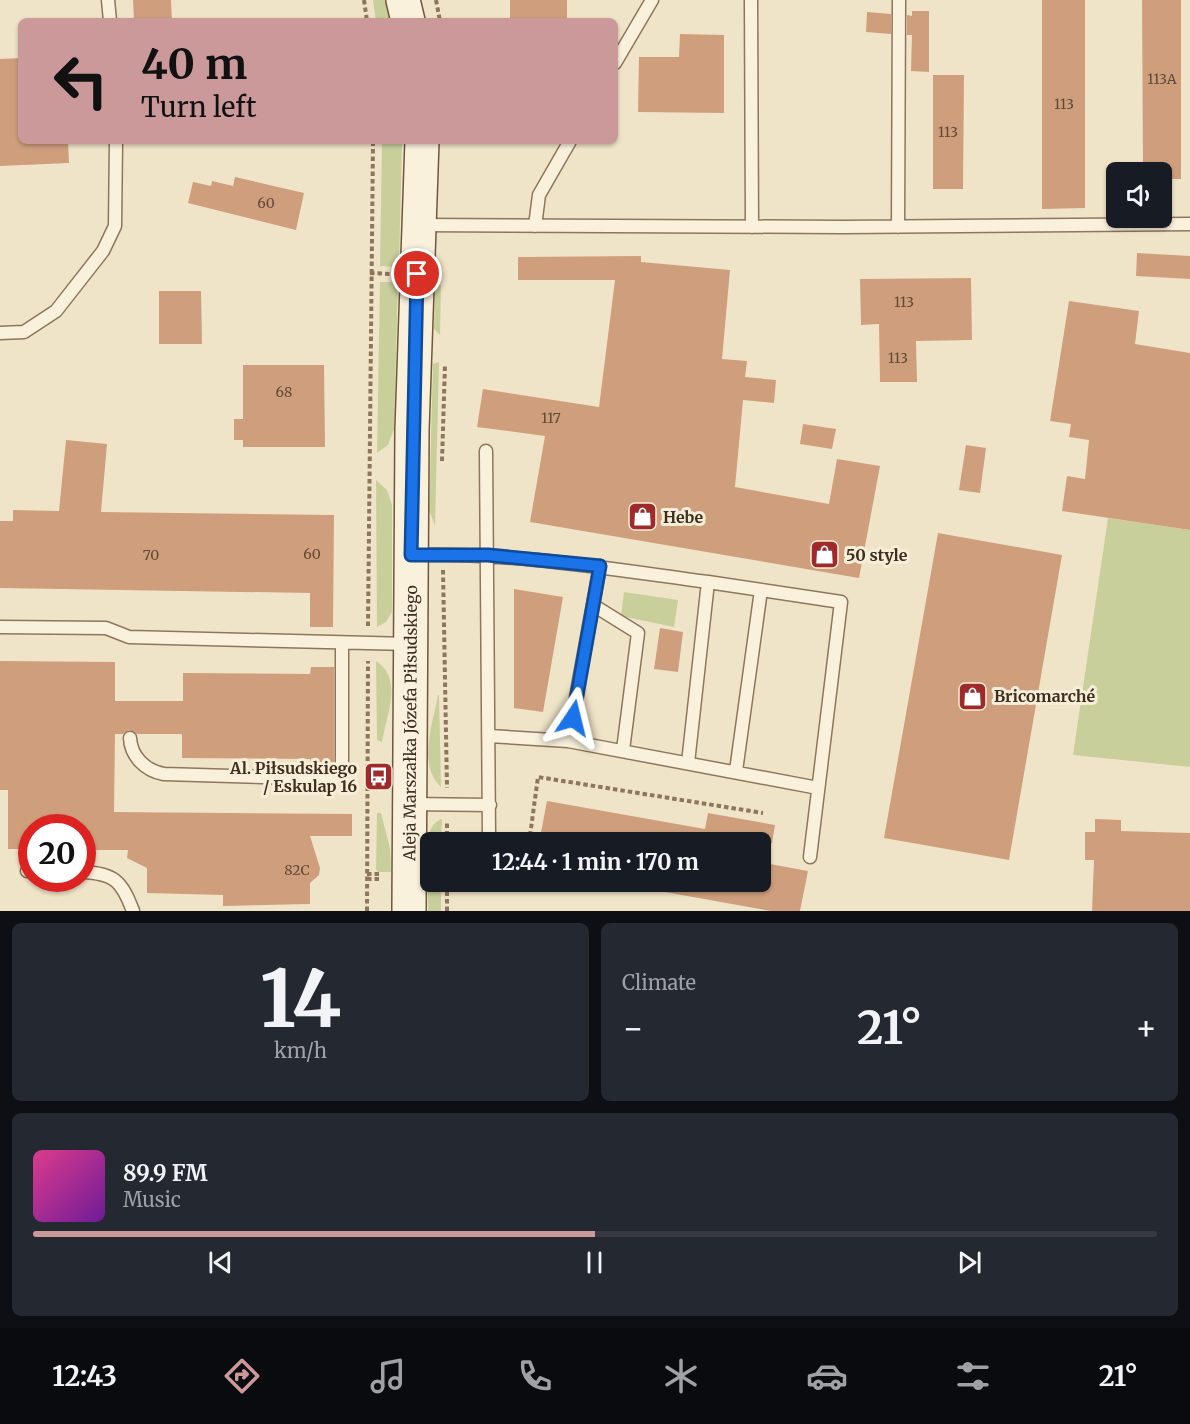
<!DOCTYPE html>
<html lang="en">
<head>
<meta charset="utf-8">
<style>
	:root { --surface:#171b24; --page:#242831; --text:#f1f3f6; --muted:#9ea1a6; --line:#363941; --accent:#cc999b }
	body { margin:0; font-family:Merriweather,serif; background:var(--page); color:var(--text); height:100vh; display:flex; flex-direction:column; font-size:22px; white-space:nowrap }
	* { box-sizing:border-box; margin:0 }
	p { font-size:20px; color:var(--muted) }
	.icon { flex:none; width:33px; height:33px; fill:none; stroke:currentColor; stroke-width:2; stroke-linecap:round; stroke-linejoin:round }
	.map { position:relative; height:911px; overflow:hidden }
	.panel { display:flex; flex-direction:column; gap:12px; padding:12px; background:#0d0f14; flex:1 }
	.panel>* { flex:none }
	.guide { position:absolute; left:18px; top:18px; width:600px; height:126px; border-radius:9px; box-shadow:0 2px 4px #0004; background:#cc999b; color:#111; overflow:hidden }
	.buttons { position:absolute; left:1106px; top:162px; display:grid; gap:12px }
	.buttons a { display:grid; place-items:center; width:66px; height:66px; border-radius:9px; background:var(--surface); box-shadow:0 2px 4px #0004; font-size:30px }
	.speed { position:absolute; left:18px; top:814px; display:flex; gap:12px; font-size:30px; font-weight:700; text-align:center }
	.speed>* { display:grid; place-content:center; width:78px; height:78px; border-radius:50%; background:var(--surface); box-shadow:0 2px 4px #0004; line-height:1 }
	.speed .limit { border:9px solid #d22; background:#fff; color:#111 }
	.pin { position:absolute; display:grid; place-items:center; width:51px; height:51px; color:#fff; margin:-26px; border:3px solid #fff; border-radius:50%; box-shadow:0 2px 6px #0007 }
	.me { position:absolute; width:66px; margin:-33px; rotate:10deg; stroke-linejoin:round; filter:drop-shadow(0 0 4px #0008) }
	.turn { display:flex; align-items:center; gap:21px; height:126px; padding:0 24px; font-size:27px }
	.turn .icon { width:78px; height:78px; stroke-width:2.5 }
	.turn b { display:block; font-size:42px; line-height:51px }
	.big { font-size:45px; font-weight:700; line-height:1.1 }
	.panel .card { flex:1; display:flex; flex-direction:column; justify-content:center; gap:9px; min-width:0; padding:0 21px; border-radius:9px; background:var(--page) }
	.panel .dial { align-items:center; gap:0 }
	.dial b { font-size:78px; line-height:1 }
	.song { display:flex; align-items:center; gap:18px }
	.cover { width:72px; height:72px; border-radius:9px; background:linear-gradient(135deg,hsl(330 70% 55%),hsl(280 70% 35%)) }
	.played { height:6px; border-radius:3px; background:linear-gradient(90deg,var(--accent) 50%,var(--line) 50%) }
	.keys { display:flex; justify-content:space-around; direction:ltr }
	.heat { display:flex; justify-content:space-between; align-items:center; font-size:33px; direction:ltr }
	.panel .tiles { flex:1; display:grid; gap:12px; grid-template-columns:1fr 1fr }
	.card:last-child { grid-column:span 2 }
	.trip { position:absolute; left:420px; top:832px; width:351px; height:60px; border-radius:9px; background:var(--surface); box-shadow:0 2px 4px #0004; font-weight:700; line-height:60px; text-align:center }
	.menu { display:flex; height:96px; justify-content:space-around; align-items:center; background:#090b0e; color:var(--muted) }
	.menu .icon { width:42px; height:42px }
	.menu .current { color:var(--accent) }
	.menu b { font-size:27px; color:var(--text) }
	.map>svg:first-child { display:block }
	.green { fill:#c9cf9b }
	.building { fill:#cf9f7d }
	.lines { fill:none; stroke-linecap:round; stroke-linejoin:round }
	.lane-casing { stroke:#8d765c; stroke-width:15 }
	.secondary-casing { stroke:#6f573f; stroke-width:36 }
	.path { stroke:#8d765c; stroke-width:4; stroke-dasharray:4.5 3; stroke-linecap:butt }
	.lane { stroke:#faf1dc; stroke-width:12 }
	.secondary { stroke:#faf1dc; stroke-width:33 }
	.route-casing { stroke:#114b97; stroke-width:15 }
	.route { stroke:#1a73e8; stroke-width:10 }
	.labels { text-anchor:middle; stroke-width:6; stroke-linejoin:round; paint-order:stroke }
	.number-label { font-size:14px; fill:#624a37 }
	.poi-label { font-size:16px; font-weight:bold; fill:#3d2e20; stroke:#f7eed8; text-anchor:start }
	.street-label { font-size:16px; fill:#3d2e20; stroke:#f7eed8 }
</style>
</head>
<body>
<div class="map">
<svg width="1190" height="911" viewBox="0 0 1190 911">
	<rect width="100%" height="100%" fill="#f0e4c8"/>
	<path class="green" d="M373 0H394L397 21H376Z
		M382 141H402L399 267 380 266Z
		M380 282H398L394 429 388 445 377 453Z
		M435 283 441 285 440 335 434 329Z
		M439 362 435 526 429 510 433 364Z
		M376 480 387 490 392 505V612L386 622 377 627Z
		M1108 518 1190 530V767L1073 755Z
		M624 592 678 600 674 627 621 616Z
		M376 661C404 679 386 716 382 742L377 740Z
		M438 695H439L441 787C417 765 433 723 438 695Z
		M377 813H381L390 848 391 872H378L376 869Z
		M442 819 441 843H430L429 871C429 855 422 826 442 819Z
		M428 887 441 890V911H428Z"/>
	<path class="building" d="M133 0H171L172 21H134Z
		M510 0H567V21H510Z
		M1042 0H1085V208L1042 209Z
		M1142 0H1181V179H1161V172H1143Z
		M912 11H929V72L911 71 912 35H907V15L912 16Z
		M867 12 891 14V34L866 32Z
		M680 34 724 35V113L638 112 639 57H679Z
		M21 58V141H68L69 163 0 166V59Z
		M933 75H964L963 189H933Z
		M235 177 304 193 296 230 188 203 193 182 211 186 212 181 233 186Z
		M1137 253 1190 256V279L1136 276Z
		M641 256V262L730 270 722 359 747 361 745 377 776 380 774 403 743 400 735 487 829 504 837 459 880 466 859 578 530 522 545 436 477 427 483 389 599 407 615 280H518V257Z
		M971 278 972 340 916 341 917 382H880L879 324 861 325 860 279Z
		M159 291H201L202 344H159Z
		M1069 301 1139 311 1135 344 1190 353V530L1062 511 1067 476 1085 479 1089 440 1069 437 1071 424 1050 421Z
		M243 365H324L325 447H243V440H234V419H243Z
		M803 424 836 429 832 449 800 444Z
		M66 440 107 444 101 512 334 515 333 627H310V593L0 588V521H13V510L59 511Z
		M966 445 986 448 980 493 959 490Z
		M938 533 1062 555 1009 860 884 838Z
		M514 589 563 597 543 712 514 708Z
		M660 628 683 632 678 672 654 669Z
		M0 661 115 662V701H183V673L310 674 311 667H334V768L310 767V759L182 758V734H137L129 730 123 734H115L114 812 352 814V836H310L320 868 319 875 310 883V904L223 906V895L147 893V868L127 858 128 850H82V828H32V849H8V790H0Z
		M547 801 705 829 708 813 775 825 772 843H539Z
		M1095 819 1121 820V831L1190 833V911H1092L1094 860H1085V832H1095Z
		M760 862 808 871 800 911H771L665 892 666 882H760Z"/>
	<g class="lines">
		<defs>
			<path id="lane" d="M108 0 110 21
				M751 0 752 227
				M615 63 652 0
				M420 225 843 227 1190 224
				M535 226 539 195 570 141
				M898 227 899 0
				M0 333 24 332 56 311 103 251 115 226 116 141
				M486 451 489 837
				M412 555C512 552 610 569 708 582L688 763
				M708 582 841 602 810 857
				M593 605 638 633 623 750
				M0 627 106 628 129 637 409 644
				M490 736 568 741 818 788
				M130 738C131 757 146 771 164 774L333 779 342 772V643
				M568 741 600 566
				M736 771 761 590
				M410 804 490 805
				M27 871H32
				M82 872C115 873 122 882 133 911"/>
			<g id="secondary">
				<path d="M403 0 408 21"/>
				<path id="s1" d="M409 911 412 430 422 141"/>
			</g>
		</defs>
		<use href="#lane" class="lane-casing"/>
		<use href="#secondary" class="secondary-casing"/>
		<path class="path" d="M364 0 367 21
			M436 0 440 21
			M370 273 391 274
			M442 461 445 364
			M443 570 447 788
			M368 626 373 141
			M447 843V822
			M529 843 538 777 763 813
			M367 874H382
			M367 879H381
			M367 911 368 661
			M447 911V882"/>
		<use href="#lane" class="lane"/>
		<use href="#secondary" class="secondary"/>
	</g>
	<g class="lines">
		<defs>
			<path id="route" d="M417 274 411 555H488L600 566 573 718"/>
		</defs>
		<use href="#route" class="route-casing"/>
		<use href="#route" class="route"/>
	</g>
	<defs>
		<symbol id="shop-square" viewBox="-11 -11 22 22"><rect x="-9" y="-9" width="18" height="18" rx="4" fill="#9e2a2b" stroke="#f7eed8"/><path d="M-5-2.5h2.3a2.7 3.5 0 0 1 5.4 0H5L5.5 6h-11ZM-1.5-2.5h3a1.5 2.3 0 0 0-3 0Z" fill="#fff"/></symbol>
		<symbol id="bus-square" viewBox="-11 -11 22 22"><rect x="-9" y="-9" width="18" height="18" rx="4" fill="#9e2a2b" stroke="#f7eed8"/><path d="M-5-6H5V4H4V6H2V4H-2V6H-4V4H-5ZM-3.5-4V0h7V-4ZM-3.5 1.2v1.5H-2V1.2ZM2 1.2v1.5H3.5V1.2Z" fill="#fff"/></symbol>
	</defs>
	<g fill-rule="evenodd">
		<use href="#shop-square" x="626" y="500" width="33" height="33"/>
		<use href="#shop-square" x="808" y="538" width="33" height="33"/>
		<use href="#shop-square" x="956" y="680" width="33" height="33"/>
		<use href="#bus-square" x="362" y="760" width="33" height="33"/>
	</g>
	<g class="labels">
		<g class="number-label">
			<text x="1162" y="84">113A</text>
			<text x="1064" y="109">113</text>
			<text x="948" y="137">113</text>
			<text x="266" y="208">60</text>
			<text x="904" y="307">113</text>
			<text x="898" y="363">113</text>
			<text x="284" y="397">68</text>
			<text x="551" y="423">117</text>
			<text x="312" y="559">60</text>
			<text x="151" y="560">70</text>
			<text x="297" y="875">82C</text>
		</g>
		<g class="poi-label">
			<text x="663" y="523">Hebe</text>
			<text x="846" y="561">50 style</text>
			<text x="994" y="702">Bricomarché</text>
			<text x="357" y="774" text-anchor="end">Al. Piłsudskiego<tspan x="357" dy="18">/ Eskulap 16</tspan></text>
		</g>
		<g class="street-label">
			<text dy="6" stroke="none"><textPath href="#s1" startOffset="188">Aleja Marszałka Józefa Piłsudskiego</textPath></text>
		</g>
	</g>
</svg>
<div class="buttons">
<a><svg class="icon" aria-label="sound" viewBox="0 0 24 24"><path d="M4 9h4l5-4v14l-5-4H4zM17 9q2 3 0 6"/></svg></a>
</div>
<div class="speed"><div class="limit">20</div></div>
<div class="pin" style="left:417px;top:274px;background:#d93025"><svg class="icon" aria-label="arrive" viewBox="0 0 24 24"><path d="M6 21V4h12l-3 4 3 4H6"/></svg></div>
<svg class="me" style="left:573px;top:718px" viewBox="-20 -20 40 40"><path d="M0-17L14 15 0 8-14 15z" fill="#1a73e8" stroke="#fff" stroke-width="4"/></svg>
<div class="trip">12:44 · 1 min · 170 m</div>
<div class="guide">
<div class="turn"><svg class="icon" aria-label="left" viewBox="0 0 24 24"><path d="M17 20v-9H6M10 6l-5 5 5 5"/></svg><div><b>40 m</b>Turn left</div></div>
</div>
</div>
<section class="panel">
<div class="tiles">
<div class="card dial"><b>14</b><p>km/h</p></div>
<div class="card"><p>Climate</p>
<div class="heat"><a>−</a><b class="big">21°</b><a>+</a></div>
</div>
<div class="card">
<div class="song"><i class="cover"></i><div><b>89.9 FM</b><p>Music</p></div></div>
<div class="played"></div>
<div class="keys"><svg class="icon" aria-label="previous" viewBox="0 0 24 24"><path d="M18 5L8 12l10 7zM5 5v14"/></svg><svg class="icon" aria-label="pause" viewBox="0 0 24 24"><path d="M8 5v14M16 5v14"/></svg><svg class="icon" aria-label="next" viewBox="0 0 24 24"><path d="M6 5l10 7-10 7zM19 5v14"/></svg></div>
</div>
</div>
</section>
<nav class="menu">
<b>12:43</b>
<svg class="icon current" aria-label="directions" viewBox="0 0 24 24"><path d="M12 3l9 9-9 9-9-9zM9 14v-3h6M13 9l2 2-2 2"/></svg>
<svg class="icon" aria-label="music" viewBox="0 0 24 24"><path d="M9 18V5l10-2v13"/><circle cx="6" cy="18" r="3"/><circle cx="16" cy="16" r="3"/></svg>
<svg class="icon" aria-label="phone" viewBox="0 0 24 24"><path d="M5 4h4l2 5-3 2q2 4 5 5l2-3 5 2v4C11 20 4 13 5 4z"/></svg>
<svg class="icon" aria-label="climate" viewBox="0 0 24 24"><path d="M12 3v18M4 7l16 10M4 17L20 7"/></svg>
<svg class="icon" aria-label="car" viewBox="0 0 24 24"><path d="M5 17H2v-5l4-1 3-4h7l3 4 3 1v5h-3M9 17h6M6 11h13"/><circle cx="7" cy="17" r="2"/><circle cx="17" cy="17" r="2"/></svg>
<svg class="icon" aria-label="filters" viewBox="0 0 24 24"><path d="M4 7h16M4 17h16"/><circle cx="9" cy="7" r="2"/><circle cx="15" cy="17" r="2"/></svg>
<b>21°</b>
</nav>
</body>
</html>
